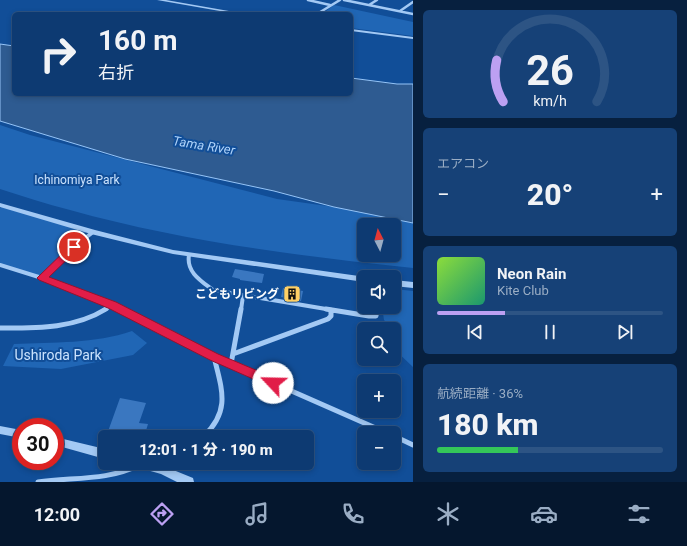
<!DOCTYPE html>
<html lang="ja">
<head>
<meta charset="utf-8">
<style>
	:root { --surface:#0d3a72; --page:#164177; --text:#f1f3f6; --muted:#9aadc4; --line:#2d5484; --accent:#bca0f2 }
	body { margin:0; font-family:Roboto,"Noto Sans JP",sans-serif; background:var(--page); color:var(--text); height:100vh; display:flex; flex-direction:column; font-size:15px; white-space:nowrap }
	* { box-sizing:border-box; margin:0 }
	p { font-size:13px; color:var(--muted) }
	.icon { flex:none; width:22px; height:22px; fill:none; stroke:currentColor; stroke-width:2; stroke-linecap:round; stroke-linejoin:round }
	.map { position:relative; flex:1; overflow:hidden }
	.side { display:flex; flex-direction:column; gap:10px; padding:10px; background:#07203f; width:274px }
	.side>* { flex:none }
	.banner { position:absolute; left:12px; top:12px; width:341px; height:84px; border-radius:6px; box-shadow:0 2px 6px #0003,0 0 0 1px var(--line); background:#0d3a72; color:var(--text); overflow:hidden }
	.needle { width:26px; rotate:354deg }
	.tools { position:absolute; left:357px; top:218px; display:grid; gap:8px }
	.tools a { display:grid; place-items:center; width:44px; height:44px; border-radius:6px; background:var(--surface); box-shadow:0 2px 6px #0003,0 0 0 1px var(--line); font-size:20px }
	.speed { position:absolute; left:12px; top:418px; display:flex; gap:8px; font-size:20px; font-weight:700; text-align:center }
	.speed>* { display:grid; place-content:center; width:52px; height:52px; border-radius:50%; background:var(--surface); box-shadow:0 2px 6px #0003,0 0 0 1px var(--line); line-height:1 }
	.speed .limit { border:6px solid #d22; background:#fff; color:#111 }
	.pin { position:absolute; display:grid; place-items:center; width:34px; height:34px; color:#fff; margin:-17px; border:2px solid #fff; border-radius:50%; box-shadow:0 1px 4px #0007 }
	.me { position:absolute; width:44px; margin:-22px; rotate:294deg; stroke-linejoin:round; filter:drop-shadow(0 0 3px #0008) }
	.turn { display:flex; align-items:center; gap:14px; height:84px; padding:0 20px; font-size:18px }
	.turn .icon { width:52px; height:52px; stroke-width:2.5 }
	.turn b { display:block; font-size:28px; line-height:34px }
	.big { font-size:30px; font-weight:800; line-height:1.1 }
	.side .tile { flex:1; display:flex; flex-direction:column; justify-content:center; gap:6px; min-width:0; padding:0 14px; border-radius:6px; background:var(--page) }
	.side .dial { align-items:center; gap:0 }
	.dial svg { height:104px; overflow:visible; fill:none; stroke:var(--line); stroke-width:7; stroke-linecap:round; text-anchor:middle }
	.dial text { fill:var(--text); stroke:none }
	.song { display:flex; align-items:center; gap:12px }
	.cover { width:48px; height:48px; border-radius:6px; background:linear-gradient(135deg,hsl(90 70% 55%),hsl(160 70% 35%)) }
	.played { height:4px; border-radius:2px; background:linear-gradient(90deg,var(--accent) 30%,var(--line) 30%) }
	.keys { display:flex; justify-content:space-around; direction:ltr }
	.heat { display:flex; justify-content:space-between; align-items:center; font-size:22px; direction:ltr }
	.charge { height:6px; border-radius:3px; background:linear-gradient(90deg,#34c759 36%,var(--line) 0) }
	.trip { position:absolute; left:98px; top:430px; width:216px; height:40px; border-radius:6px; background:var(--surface); box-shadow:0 2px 6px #0003,0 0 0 1px var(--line); font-weight:800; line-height:40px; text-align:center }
	.menu { display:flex; height:64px; justify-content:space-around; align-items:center; background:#05172e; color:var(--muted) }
	.menu .icon { width:28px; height:28px }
	.menu .current { color:var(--accent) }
	.menu b { font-size:18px; color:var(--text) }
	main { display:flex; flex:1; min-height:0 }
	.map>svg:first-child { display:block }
	.green { fill:#2066b5; fill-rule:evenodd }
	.water { fill:#2e5b91; stroke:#95c4f7 }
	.building { fill:#3a77c0 }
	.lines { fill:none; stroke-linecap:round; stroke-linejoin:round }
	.minor-far2 { stroke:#a3c9f4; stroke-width:2.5 }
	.minor-far1 { stroke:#a3c9f4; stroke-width:4 }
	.minor { stroke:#a3c9f4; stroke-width:5 }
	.tertiary { fill:#a3c9f4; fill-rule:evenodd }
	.route { fill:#e11d48; stroke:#92132f }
	.labels { text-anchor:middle; stroke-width:4; stroke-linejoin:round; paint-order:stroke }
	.park-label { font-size:12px; fill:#cbe3fe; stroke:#114e98 }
	.poi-label { font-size:12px; font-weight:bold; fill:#fff; stroke:#114e98; text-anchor:end }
	.water-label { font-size:13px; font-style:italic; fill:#afd3fa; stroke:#114e98 }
	.near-park-label { font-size:14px; fill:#cbe3fe; stroke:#114e98 }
</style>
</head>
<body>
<main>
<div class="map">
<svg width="413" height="482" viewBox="0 0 413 482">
	<rect width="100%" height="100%" fill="#114e98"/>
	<path class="green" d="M334 5 413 22V36L351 28V14H322Z
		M0 125 30 135 277 199 413 218V268C298 256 181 241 70 210 46 204 23 196 0 189ZM364 225H394V255H364Z
		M3 206 86 232 42 278 0 264V208Z
		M394 289 413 291V367L394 349V329H380V328L390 326 384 320 382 307H394Z
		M132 331 147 343 133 355 61 369 3 366 14 344C53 342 95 344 132 331Z"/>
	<path class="water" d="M0 44 14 46V94H351V78L397 84H413V223L334 207 274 191 125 159 0 121Z"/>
	<path class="building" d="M235 269 264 274 262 283 240 280V279L232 277Z
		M283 288 303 291 301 301 281 297Z
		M120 398 146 403 139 423 148 424 144 437H106Z"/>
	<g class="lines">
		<path class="minor-far2" d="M308 0 330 5
			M344 0 413 14
			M369 5 377 0
			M400 11 413 2
			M317 14 340 0"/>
		<path class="minor-far1" d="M189 255C186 272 201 281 213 290L332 310
			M0 265 42 278 122 310
			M42 278 65 254 93 232
			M104 310 112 305
			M241 310 243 296
			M377 310V307"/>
		<path class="minor" d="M120 309 214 357 387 433
			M326 309 369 316H376L377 309
			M0 328C36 328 74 329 106 309
			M233 354 328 319 331 316V310
			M231 364 241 309
			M394 436 413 445
			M203 437C231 411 222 390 214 357
			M162 470 170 463
			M38 482C72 477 108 481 139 465"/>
		<path class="tertiary" d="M157 0H166L246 14H237Z
			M351 29 413 37V39L351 31Z
			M0 203 95 230 173 250 366 277H364V282L173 254 91 234 0 207Z
			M394 280 413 282V288L394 286Z
			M0 426 21 430V438L0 434Z
			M55 437 105 449V459L55 445Z
			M132 463H154L166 467 193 478 194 482H177L161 474 133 466Z"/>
	</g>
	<path class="route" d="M74 244 78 245 79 247 78 249 49 277 116 302 218 354 277 379 279 383 277 386 273 388 269 386 210 360 108 308 39 280 37 278 39 276 71 245Z"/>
	<defs>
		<symbol id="building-square" viewBox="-11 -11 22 22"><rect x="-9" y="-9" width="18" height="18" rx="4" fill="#ffd065" stroke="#114e98"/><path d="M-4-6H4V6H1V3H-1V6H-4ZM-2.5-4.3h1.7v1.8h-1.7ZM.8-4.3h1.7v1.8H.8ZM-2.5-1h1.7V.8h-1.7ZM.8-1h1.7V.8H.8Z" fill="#111"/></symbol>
	</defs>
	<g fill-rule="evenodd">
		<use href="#building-square" x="282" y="284" width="20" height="20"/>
	</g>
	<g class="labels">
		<g class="park-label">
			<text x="77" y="184">Ichinomiya Park</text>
		</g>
		<g class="poi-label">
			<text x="279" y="298">こどもリビング</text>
		</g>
		<g class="water-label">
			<text transform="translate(204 145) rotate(9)" y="5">Tama River</text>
		</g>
		<g class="near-park-label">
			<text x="58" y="360">Ushiroda Park</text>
		</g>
	</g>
</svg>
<div class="tools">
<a><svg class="needle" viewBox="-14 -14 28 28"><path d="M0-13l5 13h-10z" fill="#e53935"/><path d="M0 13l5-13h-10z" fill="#9aadc4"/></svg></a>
<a><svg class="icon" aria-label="sound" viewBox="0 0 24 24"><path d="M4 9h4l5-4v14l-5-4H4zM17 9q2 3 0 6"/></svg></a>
<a><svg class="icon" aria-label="search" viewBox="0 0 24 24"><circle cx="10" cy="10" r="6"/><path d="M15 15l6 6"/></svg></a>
<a>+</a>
<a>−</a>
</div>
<div class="speed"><div class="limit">30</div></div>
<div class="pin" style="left:74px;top:247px;background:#d93025"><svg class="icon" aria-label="arrive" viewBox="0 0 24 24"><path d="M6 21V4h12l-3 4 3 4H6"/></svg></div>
<svg class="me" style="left:273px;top:383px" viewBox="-20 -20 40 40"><circle r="19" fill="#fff"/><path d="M0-13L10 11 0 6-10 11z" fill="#e11d48"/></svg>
<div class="trip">12:01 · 1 分 · 190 m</div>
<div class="banner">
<div class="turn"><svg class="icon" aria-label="right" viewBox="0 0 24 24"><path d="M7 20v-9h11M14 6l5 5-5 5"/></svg><div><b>160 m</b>右折</div></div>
</div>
</div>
<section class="side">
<div class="tile dial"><svg viewBox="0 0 100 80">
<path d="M14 69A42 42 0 1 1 86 69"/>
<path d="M14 69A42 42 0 0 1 9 37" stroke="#bca0f2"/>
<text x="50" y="56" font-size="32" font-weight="700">26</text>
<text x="50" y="72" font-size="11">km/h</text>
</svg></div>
<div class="tile"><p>エアコン</p>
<div class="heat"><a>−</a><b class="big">20°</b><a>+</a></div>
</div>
<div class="tile">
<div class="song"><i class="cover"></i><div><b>Neon Rain</b><p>Kite Club</p></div></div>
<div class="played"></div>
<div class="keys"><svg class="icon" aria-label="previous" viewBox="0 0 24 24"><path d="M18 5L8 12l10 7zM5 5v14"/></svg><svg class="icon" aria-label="pause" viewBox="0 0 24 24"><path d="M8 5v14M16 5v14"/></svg><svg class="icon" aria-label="next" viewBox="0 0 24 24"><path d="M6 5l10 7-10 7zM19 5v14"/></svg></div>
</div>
<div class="tile"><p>航続距離 · 36%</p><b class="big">180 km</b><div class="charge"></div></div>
</section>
</main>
<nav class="menu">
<b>12:00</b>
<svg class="icon current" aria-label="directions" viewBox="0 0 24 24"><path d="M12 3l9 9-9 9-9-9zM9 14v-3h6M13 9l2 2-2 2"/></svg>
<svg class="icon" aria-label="music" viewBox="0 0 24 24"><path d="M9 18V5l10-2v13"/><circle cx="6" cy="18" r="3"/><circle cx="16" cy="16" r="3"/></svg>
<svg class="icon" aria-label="phone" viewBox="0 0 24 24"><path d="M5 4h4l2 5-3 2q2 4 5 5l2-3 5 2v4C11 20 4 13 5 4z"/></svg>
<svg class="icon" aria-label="climate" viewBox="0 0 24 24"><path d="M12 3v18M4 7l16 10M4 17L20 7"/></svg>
<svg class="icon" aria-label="car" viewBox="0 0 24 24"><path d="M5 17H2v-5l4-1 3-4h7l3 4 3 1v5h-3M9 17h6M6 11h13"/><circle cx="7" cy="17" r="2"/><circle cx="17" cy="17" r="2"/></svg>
<svg class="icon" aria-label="filters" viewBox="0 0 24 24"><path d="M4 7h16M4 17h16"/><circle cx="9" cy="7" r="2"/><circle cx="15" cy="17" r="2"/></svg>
</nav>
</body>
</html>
